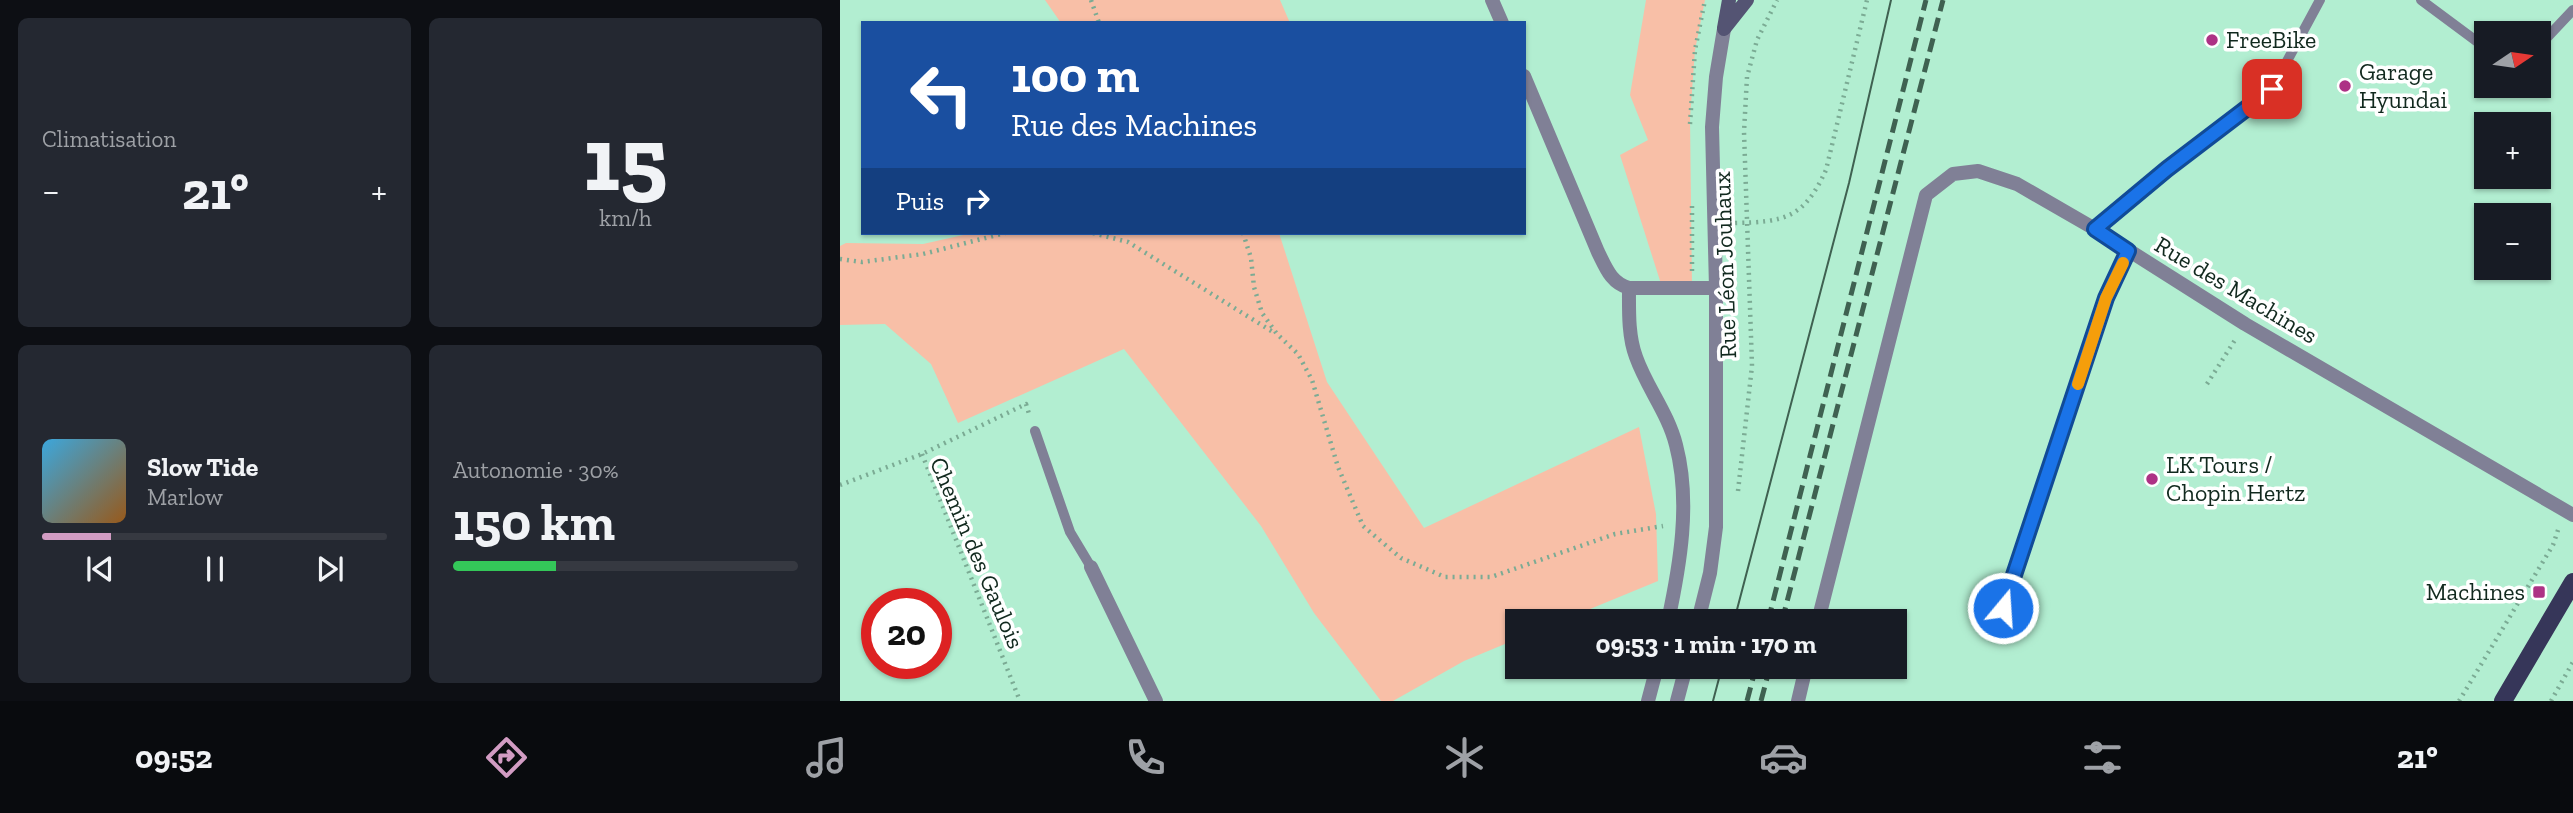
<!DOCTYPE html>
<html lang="fr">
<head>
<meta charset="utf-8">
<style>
	:root { --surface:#171b24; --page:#242831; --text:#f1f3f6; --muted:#9ea1a6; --line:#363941; --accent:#d29cc3 }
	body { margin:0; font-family:"Zilla Slab",serif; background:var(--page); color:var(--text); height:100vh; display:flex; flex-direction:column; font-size:26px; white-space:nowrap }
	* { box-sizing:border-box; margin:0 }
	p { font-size:23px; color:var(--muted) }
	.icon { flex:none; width:38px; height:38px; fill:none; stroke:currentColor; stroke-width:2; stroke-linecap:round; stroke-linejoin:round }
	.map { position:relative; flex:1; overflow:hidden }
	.side { display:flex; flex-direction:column; gap:18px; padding:18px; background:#0d0f14; width:840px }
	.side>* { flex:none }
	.hud { position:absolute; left:21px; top:21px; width:665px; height:214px; border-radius:0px; box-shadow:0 2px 5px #0004; background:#1a4fa0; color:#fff; overflow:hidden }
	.needle { width:46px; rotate:77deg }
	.fabs { position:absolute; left:1634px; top:21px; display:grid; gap:14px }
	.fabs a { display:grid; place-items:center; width:77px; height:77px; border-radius:0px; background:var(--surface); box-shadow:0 2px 5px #0004; font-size:35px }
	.speed { position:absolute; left:21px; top:588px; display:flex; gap:14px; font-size:35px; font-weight:700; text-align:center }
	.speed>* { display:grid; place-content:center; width:91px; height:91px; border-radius:50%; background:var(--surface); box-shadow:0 2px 5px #0004; line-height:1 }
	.speed .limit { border:10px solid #d22; background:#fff; color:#111 }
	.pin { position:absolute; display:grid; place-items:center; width:60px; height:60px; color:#fff; margin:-30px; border-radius:14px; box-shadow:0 4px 10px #0006 }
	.me { position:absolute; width:77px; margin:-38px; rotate:18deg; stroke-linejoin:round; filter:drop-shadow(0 0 5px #0008) }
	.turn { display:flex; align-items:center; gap:24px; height:147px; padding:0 35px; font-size:32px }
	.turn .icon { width:91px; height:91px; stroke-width:2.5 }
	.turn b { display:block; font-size:49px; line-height:60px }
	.then { display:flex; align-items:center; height:66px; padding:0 35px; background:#0003; gap:14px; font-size:26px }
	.big { font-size:52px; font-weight:700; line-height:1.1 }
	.side .card { flex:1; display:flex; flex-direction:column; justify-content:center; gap:10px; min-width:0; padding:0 24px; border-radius:10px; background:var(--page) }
	.side .dial { align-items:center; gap:0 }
	.dial b { font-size:91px; line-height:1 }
	.song { display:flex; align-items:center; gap:21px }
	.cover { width:84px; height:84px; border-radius:10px; background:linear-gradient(135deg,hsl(200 70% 55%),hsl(30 70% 35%)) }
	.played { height:7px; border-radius:4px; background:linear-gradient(90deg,var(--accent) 20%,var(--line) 20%) }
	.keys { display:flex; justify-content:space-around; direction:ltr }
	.heat { display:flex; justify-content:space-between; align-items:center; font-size:38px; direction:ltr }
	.charge { height:10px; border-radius:5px; background:linear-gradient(90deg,#34c759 30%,var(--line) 0) }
	.side .tiles { flex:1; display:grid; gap:18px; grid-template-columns:repeat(2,1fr) }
	.trip { position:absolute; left:665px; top:609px; width:402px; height:70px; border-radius:0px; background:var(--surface); box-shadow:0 2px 5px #0004; font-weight:700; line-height:70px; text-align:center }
	.tabs { display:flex; height:112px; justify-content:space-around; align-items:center; background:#090b0e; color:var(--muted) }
	.tabs .icon { width:49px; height:49px }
	.tabs .active { color:var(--accent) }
	.tabs b { font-size:32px; color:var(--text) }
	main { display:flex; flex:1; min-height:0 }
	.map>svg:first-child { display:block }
	.green { fill:#f8bfa7 }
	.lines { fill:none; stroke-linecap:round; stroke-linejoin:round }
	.path { stroke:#7bab94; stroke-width:4.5; stroke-dasharray:2 5; stroke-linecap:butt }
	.lane { stroke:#808096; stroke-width:10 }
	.street { stroke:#808096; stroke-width:14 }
	.secondary { stroke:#545473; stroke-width:14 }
	.primary { stroke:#363659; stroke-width:18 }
	.tram { stroke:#3f6151; stroke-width:2 }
	.rail { stroke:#3f6151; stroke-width:5; stroke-dasharray:14 7; stroke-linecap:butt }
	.route-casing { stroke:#114b97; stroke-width:18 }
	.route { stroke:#1a73e8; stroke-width:12 }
	.slow { stroke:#f59e0b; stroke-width:12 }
	.poi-dot { fill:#ad3285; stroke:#fff; stroke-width:2.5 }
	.labels { text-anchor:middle; stroke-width:7; stroke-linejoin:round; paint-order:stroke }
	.poi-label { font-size:24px; fill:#11291e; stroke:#fff; text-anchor:start }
	.street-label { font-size:24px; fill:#11291e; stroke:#fff }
</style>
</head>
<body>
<main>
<section class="side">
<div class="tiles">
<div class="card"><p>Climatisation</p>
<div class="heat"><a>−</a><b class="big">21°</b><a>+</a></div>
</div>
<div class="card dial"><b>15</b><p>km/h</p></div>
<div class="card">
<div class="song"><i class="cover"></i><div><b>Slow Tide</b><p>Marlow</p></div></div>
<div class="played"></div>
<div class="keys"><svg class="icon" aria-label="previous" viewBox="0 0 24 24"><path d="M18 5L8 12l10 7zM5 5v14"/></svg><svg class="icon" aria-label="pause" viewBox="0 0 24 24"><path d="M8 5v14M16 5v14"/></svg><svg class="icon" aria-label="next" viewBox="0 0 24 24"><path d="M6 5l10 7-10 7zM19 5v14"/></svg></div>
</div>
<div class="card"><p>Autonomie · 30%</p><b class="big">150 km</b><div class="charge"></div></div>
</div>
</section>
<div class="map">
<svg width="1733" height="701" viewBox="0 0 1733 701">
	<rect width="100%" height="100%" fill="#b2eed1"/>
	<path class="green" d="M205 0H440L450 23H221Z
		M806 0H865L855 50 850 118 852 287H822L780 155 808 140 790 95Z
		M132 233H439L487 382 584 528 799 427 816 514 818 581 721 621H677V639L624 661 553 701H541L474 613 421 526 284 349 118 423 91 364 45 324 0 325V246L6 243 83 244Z"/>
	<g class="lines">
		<path class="path" d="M251 0 259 23
			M850 124 855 50 865 0
			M852 206V271
			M895 223C945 222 964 218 986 170L1027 0
			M253 233 288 242 433 332
			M403 233 411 258 414 287 422 313 437 334 458 354 472 380 498 467 523 526 561 558 605 577H651L775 534 823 526
			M0 259 22 262 83 254 165 233
			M1367 384 1395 340
			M82 454 180 701
			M0 485 82 454 186 404 190 417
			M898 491 912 366 904 132 907 77 917 40 937 0
			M1619 701 1713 545 1719 527
			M1711 701 1733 662"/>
		<path class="lane" d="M1581 0 1647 49
			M1699 46 1733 10
			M1255 229 1327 169 1432 89 1480 0
			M195 431 230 532 251 567
			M1163 608 1266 298 1288 251"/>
		<path class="street" d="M652 0 662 23
			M684 76 758 252C766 268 771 283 789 288H876
			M789 288C789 310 788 336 796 357 807 388 828 413 836 445 851 502 840 565 828 621
			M251 567 316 701
			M858 621 870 573 876 527V288L872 127 876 77 884 29
			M978 621 1086 195 1113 174 1138 171 1177 184 1255 229 1405 324 1733 515
			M808 701 817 667
			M837 701 846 667
			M958 701 966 667"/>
		<path class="secondary" d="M884 28 889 0
			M884 29 907 0"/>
		<path class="primary" d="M1663 701 1733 582"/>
		<path class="tram" d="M894 621 1009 183 1051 0
			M873 701 882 667"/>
		<path class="rail" d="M928 621 1086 0
			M942 621 1103 0
			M907 701 916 667
			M921 701 930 667"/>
	</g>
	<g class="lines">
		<defs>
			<path id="route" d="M1163 608 1266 298 1288 251 1255 229 1327 169 1432 89"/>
		</defs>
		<use href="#route" class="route-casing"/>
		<use href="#route" class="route"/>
		<path class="slow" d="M1238 384 1266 298 1283 263"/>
	</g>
	<g class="poi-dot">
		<circle cx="1372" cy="40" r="7"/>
		<circle cx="1505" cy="86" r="7"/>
		<circle cx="1312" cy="479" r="7"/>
		<rect x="1692" y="585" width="14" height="14" rx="3.5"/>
	</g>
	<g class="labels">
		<g class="poi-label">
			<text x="1386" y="48">FreeBike</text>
			<text x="1519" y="80">Garage<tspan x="1519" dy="28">Hyundai</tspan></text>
			<text x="1326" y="473">LK Tours /<tspan x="1326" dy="28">Chopin Hertz</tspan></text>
			<text x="1685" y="600" text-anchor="end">Machines</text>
		</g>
		<g class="street-label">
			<text transform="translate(885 265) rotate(-92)" y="8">Rue Léon Jouhaux</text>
			<text transform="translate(1396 290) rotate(31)" y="8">Rue des Machines</text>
			<text transform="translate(137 553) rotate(67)" y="8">Chemin des Gaulois</text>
		</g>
	</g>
</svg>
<div class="fabs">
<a><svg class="needle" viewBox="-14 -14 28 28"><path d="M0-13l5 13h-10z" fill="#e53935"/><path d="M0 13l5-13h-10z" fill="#9ea1a6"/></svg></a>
<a>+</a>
<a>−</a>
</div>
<div class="speed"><div class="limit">20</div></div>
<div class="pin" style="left:1432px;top:89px;background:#d93025"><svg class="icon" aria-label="arrive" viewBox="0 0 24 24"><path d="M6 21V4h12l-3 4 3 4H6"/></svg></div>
<svg class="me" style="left:1163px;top:608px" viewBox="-20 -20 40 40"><circle r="17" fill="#1a73e8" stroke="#fff" stroke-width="3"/><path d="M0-11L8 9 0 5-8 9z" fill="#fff"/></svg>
<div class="trip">09:53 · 1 min · 170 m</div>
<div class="hud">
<div class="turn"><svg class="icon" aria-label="left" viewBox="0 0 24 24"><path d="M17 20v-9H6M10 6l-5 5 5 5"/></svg><div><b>100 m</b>Rue des Machines</div></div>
<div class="then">Puis<svg class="icon" aria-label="right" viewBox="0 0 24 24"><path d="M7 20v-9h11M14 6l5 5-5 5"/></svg></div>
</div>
</div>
</main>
<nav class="tabs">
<b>09:52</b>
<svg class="icon active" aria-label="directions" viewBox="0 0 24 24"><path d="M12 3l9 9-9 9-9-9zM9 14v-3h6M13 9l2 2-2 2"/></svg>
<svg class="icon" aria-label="music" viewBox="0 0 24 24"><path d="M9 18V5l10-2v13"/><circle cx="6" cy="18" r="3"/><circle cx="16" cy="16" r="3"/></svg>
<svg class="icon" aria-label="phone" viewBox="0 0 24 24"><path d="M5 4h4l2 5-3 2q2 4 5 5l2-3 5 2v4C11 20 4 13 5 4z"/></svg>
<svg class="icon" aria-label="climate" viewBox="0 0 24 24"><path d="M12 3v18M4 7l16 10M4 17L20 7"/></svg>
<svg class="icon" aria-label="car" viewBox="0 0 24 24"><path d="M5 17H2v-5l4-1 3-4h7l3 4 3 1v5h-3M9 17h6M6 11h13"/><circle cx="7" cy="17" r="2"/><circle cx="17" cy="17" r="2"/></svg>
<svg class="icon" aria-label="filters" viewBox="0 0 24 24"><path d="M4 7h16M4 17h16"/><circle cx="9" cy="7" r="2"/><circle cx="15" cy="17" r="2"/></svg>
<b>21°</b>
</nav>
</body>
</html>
